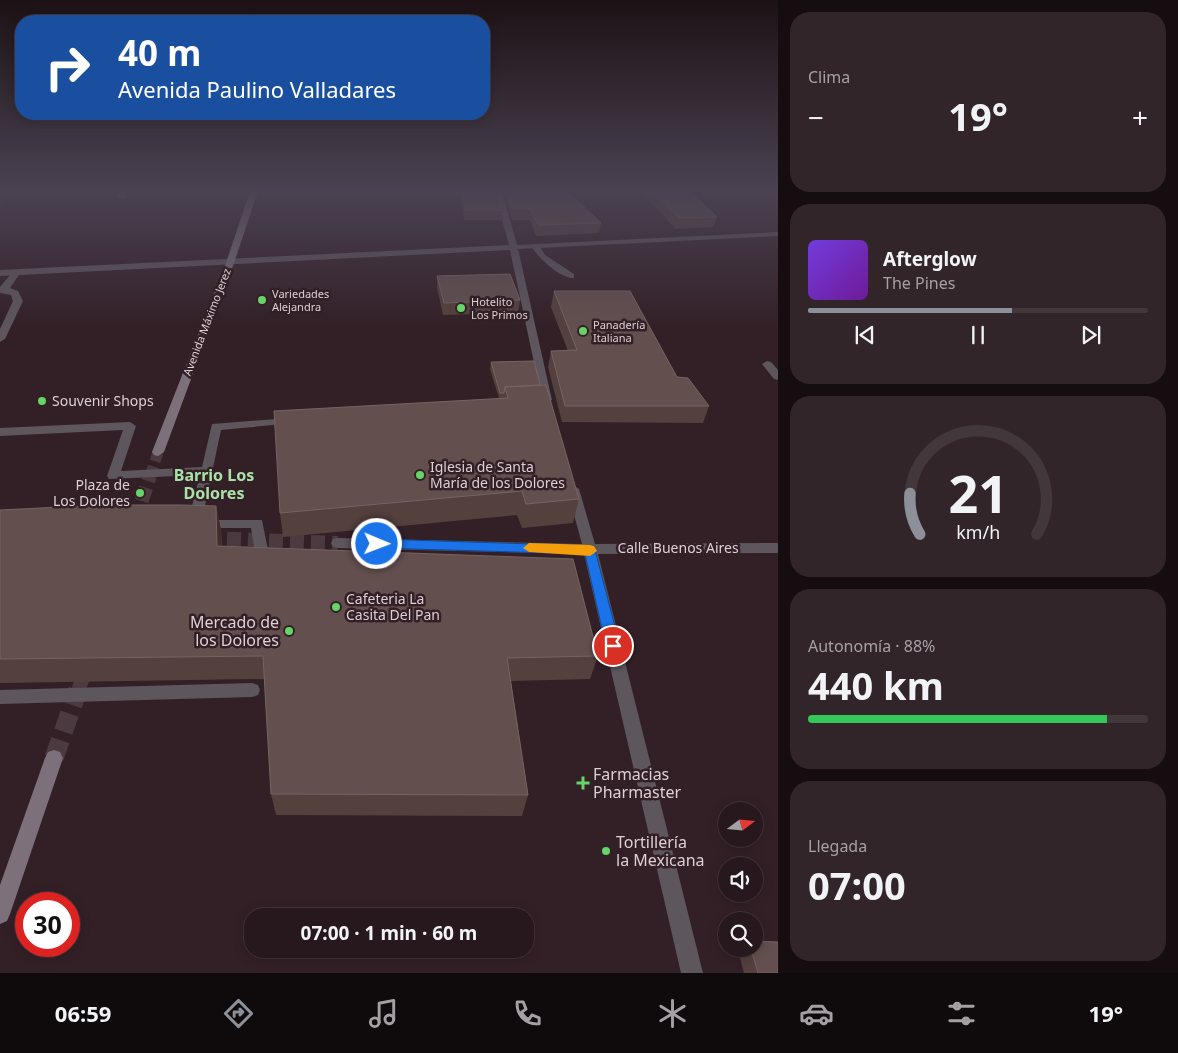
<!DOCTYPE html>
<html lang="es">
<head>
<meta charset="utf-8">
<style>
	:root { --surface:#26181d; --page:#32252a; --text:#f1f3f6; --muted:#a4a0a4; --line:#42373b; --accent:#8c9099 }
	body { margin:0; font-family:"Noto Sans",sans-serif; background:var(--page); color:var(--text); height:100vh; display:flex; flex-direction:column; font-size:19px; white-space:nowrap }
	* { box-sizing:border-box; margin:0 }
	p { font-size:16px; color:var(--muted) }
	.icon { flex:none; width:28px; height:28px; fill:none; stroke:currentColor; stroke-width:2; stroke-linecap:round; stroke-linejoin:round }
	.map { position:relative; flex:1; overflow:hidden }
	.side { display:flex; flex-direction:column; gap:12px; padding:12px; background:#150d10; width:400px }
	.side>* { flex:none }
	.banner { position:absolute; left:15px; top:15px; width:475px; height:105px; border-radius:20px; box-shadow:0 2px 12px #0003,0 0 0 1px var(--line); background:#1a4fa0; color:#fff; overflow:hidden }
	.needle { width:32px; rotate:74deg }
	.tools { position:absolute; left:718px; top:802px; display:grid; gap:10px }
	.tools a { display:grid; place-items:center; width:45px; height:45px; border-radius:50%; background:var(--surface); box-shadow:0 2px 12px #0003,0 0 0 1px var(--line); font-size:25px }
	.speed { position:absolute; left:15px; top:892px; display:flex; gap:10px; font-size:25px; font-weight:700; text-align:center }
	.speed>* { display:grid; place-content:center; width:65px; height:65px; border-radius:50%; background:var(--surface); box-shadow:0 2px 12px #0003,0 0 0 1px var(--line); line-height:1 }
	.speed .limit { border:8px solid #d22; background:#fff; color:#111 }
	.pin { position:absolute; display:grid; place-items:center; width:42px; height:42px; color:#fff; margin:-21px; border:2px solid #fff; border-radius:50%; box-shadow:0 1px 5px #0007 }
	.me { position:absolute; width:55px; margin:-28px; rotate:91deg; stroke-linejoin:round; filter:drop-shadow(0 0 4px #0008) }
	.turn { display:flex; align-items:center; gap:18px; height:105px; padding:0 20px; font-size:22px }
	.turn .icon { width:65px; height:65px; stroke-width:2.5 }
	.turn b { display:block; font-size:35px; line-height:42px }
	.big { font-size:38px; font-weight:700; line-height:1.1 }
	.side .card { flex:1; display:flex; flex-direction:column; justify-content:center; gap:8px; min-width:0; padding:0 18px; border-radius:20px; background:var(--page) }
	.side .dial { align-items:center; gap:0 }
	.dial svg { height:130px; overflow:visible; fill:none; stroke:var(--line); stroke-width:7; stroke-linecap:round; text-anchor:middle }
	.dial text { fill:var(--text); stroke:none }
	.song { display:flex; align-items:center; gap:15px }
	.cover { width:60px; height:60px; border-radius:8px; background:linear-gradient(135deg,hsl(260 70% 55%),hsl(280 70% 35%)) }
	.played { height:5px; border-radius:2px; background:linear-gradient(90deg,var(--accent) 60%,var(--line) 60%) }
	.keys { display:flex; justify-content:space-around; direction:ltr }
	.heat { display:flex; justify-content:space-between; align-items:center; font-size:28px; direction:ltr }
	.charge { height:8px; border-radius:4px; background:linear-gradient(90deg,#34c759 88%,var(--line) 0) }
	.trip { position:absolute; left:244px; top:908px; width:290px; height:50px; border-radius:20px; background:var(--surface); box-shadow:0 2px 12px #0003,0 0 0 1px var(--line); font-weight:700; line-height:50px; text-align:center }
	.dock { display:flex; height:80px; justify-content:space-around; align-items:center; background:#0f0a0c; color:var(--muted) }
	.dock .icon { width:35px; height:35px }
	.dock .selected { color:var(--accent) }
	.dock b { font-size:22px; color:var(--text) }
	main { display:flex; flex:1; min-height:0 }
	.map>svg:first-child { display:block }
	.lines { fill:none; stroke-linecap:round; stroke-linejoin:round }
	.street-tunnel { stroke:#4c3a41; stroke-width:14; stroke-dasharray:14 7; stroke-linecap:butt }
	.secondary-tunnel-far2 { stroke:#4c3a41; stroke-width:11; stroke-dasharray:11 5.5; stroke-linecap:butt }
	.secondary-tunnel-far1 { stroke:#4c3a41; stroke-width:14; stroke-dasharray:14 7; stroke-linecap:butt }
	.secondary-tunnel { stroke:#4c3a41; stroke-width:19; stroke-dasharray:19 9; stroke-linecap:butt }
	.lane { fill:#5d565d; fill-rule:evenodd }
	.street { fill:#5d565d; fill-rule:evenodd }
	.secondary { fill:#7c717b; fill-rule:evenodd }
	.wall { fill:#54403d }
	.shaded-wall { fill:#412d2e }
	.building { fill:#634f4e; stroke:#766463 }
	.route { fill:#1a73e8; stroke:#114b97 }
	.slow { fill:#f59e0b }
	.poi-dot { fill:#66d466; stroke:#332027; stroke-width:2 }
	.labels { text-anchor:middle; stroke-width:5; stroke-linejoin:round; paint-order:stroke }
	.far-poi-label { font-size:11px; fill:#ddd0d4; stroke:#332027; text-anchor:start }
	.far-street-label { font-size:11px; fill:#ddd0d4; stroke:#332027 }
	.poi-label { font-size:14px; fill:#ddd0d4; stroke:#332027; text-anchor:start }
	.street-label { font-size:14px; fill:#ddd0d4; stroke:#332027 }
	.quarter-label { font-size:16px; font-weight:bold; fill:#a9e2a7; stroke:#332027 }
	.near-poi-label { font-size:16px; fill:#ddd0d4; stroke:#332027; text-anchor:start }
</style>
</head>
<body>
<main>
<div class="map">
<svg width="778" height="973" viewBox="0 0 778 973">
	<rect width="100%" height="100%" fill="#332027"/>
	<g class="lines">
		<path class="street-tunnel" d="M206 538 338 543"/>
		<path class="secondary-tunnel-far2" d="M150 477 158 452"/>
		<path class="secondary-tunnel-far1" d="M135 521 150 476
			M78 691 87 666"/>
		<path class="secondary-tunnel" d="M54 758 78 690"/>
		<path class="lane" d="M121 191H128L124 199H121L117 197Z
			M533 245H539L545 255 574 274V278C561 279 538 258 532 247Z
			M14 270 21 272 10 288 18 291 23 301 5 339 0 342V329L13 301 11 295 0 293V287Z
			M767 361 771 362 778 370V380L774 379 762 364Z"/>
		<path class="street" d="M494 191H502L517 245 778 232V236L518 249 552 400 547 403 542 400 510 250 0 276V270L509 245Z
			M290 418 296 421 294 423 221 430 202 520H262L271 565 269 569H259L257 565 251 528H189L187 525 200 475 109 479 107 476 123 430 0 436V428L130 422 136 426 121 471 202 467 212 424Z
			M573 485 579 489 595 544 778 543V553L598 554 703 973H681L584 554 338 548 333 547 331 543 333 539 338 538 582 544 567 489Z
			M252 683 258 685 260 690 258 695 252 697 0 704V690Z"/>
		<path class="secondary" d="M250 191H258L234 263 164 452 158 456 154 455 152 452 226 263Z
			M54 750 60 752 63 758 10 914 7 921 0 924V885L45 758 48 752Z"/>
	</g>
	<path class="wall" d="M459 191H497L502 210 501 220H464Z
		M503 191H611L569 193 601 223 599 233 536 236 530 220H512Z
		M640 191H689L717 217 713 227 676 229Z
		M437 276 520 300 518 313 443 315 437 288Z
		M554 291 677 377 709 406 703 423 562 422 548 367 551 351H568L551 307Z
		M491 362 540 385 579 499 573 523 522 528 517 515 283 537 280 513 499 398 490 369Z
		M216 506 221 530 222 546 598 656 590 679 511 681 528 795 522 816 276 815 271 794 264 679 0 683V510Z
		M739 949H754L778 973H744L738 950Z"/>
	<path class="shaded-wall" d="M0 191H12L0 207Z
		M216 506 221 530 222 570 217 546Z"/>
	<path class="building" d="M461 191H497L502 210H465Z
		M507 191H567L601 223 538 225 531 209H513Z
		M652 191H689L717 217 679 218Z
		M510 274 520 300 444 303 437 276Z
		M554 291H630L677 377 688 378 709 406H565L551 351 577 350Z
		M534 361 540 385 505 387 504 393H500L491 362Z
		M546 385 579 499 526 504 522 491 280 513 274 411 508 398 505 387Z
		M102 505H181L216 506 217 546 573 559 598 656 507 658 528 795 271 794 263 656 0 659V510Z
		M754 941 778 942V973H758L751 949H754Z"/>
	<linearGradient id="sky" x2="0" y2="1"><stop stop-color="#1c1215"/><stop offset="0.58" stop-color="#4a4252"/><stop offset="1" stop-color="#4a4252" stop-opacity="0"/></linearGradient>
	<rect width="778" height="327" fill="url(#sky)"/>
	<path class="route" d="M377 539 594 546 620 646 618 650H608L606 646 585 554 377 548 371 544Z"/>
	<path class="slow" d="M529 543 590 545 594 546 597 551 590 556 529 552 523 548Z"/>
	<g class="poi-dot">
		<circle cx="262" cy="300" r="5"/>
		<circle cx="461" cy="308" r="5"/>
		<circle cx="583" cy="331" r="5"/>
		<circle cx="42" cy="401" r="5"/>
		<circle cx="420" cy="475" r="5"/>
		<circle cx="140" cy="493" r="5"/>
		<circle cx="336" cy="607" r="5"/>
		<circle cx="289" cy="631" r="5"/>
		<path d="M580.5 775.5h5v5h5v5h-5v5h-5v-5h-5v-5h5z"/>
		<circle cx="606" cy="851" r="5"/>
	</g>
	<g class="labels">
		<g class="far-poi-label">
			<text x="272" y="298">Variedades<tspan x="272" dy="13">Alejandra</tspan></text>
			<text x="471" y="306">Hotelito<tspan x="471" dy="13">Los Primos</tspan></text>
			<text x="593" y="329">Panadería<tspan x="593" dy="13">Italiana</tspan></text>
		</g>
		<g class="far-street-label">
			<text transform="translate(207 322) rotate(-69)" y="4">Avenida Máximo Jerez</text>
		</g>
		<g class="poi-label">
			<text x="52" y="406">Souvenir Shops</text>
			<text x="430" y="472">Iglesia de Santa<tspan x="430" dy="16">María de los Dolores</tspan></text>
			<text x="130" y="490" text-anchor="end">Plaza de<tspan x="130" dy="16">Los Dolores</tspan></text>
			<text x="346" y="604">Cafeteria La<tspan x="346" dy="16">Casita Del Pan</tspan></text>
		</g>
		<g class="street-label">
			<text x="678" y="553">Calle Buenos Aires</text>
		</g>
		<g class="quarter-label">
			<text x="214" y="481">Barrio Los<tspan x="214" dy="18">Dolores</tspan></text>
		</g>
		<g class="near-poi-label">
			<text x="279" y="628" text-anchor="end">Mercado de<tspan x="279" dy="18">los Dolores</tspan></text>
			<text x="593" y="780">Farmacias<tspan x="593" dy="18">Pharmaster</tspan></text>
			<text x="616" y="848">Tortillería<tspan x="616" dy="18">la Mexicana</tspan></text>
		</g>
	</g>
</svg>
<div class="tools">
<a><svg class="needle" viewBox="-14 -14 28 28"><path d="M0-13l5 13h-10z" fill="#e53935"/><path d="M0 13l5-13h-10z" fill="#a4a0a4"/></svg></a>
<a><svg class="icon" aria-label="sound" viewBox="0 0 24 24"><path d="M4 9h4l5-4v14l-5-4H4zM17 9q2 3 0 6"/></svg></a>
<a><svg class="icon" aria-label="search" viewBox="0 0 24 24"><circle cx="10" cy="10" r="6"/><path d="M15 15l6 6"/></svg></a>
</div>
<div class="speed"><div class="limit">30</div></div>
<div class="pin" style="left:613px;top:646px;background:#d93025"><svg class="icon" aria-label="arrive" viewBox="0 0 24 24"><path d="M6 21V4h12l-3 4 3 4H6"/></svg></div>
<svg class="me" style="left:377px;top:544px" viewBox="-20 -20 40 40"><circle r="17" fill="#1a73e8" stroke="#fff" stroke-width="3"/><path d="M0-11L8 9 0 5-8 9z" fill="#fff"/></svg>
<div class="trip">07:00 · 1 min · 60 m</div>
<div class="banner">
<div class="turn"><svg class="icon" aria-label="right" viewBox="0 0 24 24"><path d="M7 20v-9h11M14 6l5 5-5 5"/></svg><div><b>40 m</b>Avenida Paulino Valladares</div></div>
</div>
</div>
<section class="side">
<div class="card"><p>Clima</p>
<div class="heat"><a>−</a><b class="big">19°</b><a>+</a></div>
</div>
<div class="card">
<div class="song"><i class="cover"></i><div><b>Afterglow</b><p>The Pines</p></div></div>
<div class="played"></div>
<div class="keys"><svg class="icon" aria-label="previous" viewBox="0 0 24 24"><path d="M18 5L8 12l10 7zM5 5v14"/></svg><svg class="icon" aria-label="pause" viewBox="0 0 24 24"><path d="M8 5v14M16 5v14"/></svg><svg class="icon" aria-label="next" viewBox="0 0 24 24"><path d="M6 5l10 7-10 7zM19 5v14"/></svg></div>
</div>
<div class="card dial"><svg viewBox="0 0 100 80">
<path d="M14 69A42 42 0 1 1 86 69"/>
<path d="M14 69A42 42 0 0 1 8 44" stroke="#8c9099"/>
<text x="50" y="56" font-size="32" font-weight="700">21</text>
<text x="50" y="72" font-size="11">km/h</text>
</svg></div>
<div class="card"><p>Autonomía · 88%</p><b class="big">440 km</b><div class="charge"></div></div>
<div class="card"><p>Llegada</p><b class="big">07:00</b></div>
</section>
</main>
<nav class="dock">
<b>06:59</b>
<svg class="icon selected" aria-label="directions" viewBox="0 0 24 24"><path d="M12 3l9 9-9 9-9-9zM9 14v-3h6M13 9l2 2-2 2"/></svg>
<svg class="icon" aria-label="music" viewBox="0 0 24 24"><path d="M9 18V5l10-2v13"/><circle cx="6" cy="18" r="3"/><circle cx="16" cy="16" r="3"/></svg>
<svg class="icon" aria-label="phone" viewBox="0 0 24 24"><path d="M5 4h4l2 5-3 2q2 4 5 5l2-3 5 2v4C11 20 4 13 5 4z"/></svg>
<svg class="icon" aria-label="climate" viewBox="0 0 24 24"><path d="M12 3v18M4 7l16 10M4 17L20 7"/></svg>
<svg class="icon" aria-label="car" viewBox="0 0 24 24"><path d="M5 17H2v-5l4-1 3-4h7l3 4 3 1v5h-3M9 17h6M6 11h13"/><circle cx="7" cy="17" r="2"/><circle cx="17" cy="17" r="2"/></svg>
<svg class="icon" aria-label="filters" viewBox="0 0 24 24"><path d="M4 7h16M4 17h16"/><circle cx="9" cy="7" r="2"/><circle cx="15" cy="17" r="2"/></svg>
<b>19°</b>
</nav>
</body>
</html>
